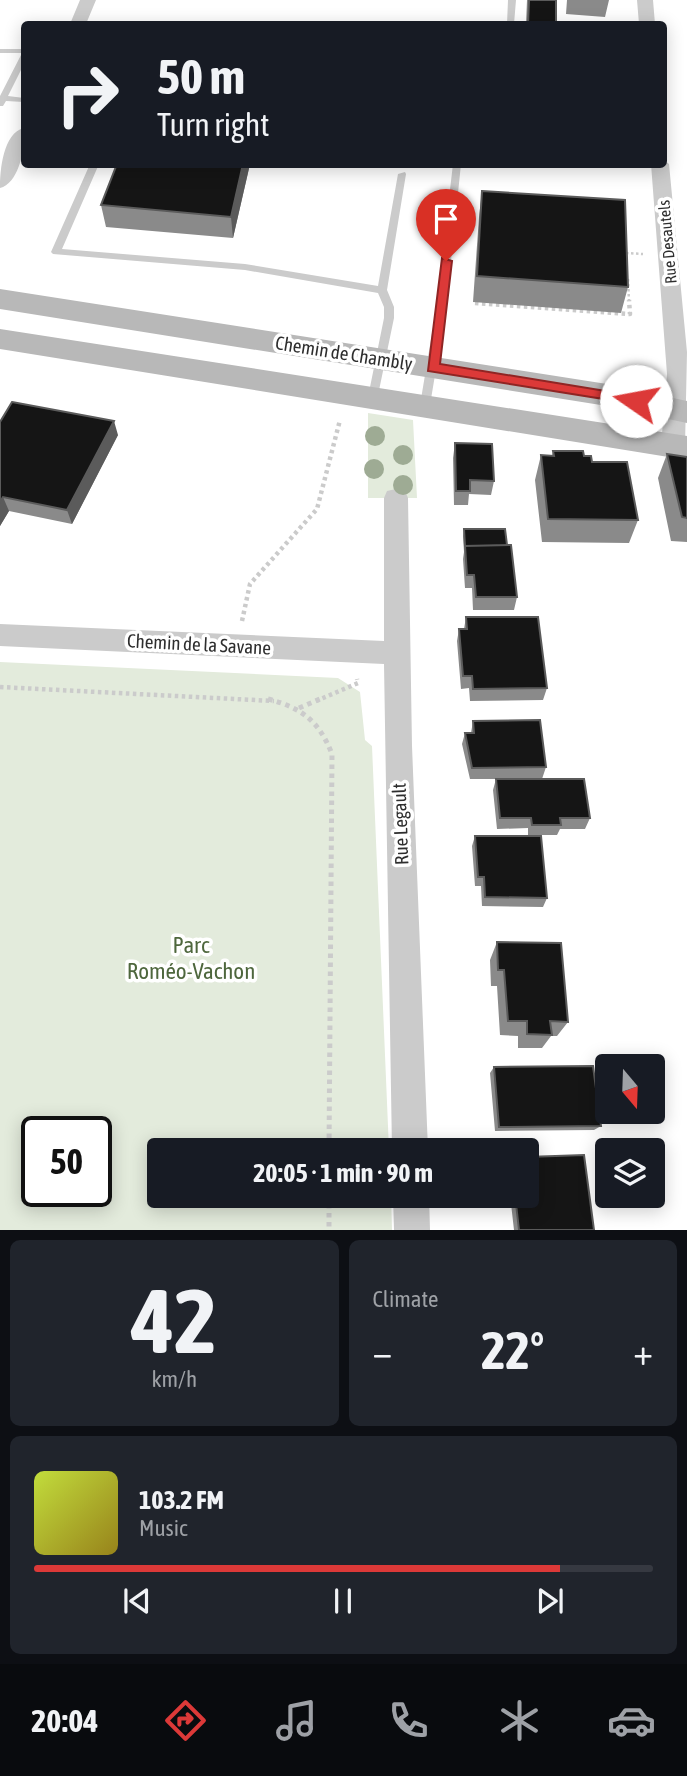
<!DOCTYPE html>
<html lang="en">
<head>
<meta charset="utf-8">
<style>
	:root { --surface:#171b24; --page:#20242c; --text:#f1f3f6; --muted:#9ea1a6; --line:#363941; --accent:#dc3938 }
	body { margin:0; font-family:"Asap Condensed",sans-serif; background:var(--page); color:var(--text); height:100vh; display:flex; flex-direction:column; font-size:26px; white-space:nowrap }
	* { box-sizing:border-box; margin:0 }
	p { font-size:23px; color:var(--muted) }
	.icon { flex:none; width:38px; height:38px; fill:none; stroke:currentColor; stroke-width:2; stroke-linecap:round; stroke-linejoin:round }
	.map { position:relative; height:1230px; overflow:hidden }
	.side { display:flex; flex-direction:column; gap:10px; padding:10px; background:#0d0f14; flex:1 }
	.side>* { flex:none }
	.hud { position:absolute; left:21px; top:21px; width:646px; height:147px; border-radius:7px; box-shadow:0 4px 18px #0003; background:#171b24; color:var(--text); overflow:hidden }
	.needle { width:46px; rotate:161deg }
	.fabs { position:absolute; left:595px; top:1054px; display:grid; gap:14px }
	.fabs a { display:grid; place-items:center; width:70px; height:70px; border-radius:7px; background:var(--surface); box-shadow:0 4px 18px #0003; font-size:35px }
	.speed { position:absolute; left:21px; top:1116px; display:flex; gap:14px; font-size:35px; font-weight:700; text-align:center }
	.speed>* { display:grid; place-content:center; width:91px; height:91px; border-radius:50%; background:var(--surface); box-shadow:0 4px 18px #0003; line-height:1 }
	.speed .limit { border:4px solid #111; border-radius:10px; background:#fff; color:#111 }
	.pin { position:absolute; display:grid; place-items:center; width:60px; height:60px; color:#fff; margin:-72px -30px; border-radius:50% 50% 50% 0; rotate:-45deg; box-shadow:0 0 7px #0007 }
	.pin .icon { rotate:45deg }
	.me { position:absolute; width:77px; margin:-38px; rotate:282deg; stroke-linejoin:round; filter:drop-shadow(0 0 5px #0008) }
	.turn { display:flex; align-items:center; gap:24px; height:147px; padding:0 21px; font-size:32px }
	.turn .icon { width:91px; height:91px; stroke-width:2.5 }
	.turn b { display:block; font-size:49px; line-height:60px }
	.big { font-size:52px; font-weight:700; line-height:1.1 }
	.side .widget { flex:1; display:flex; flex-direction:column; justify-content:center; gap:10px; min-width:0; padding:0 24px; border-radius:10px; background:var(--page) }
	.side .dial { align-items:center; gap:0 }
	.dial b { font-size:91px; line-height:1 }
	.song { display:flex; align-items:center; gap:21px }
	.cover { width:84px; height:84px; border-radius:10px; background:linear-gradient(135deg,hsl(70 70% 55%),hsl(50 70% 35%)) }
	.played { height:7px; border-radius:4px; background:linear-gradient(90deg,var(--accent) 85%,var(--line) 85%) }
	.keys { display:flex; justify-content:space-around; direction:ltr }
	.heat { display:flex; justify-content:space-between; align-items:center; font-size:38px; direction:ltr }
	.side .tiles { flex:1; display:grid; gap:10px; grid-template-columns:1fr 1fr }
	.widget:last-child { grid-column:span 2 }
	.trip { position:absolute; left:147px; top:1138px; width:392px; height:70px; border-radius:7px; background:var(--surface); box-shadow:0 4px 18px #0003; font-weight:700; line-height:70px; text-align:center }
	.dock { display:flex; height:112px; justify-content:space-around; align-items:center; background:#090b0e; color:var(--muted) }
	.dock .icon { width:49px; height:49px }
	.dock .on { color:var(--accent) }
	.dock b { font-size:32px; color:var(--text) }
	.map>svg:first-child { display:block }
	.green { fill:#e3ebdc; fill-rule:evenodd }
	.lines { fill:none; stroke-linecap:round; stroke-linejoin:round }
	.path-far2 { stroke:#cbcbcb; stroke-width:2.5; stroke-dasharray:2.5 2.5; stroke-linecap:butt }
	.path-far1 { stroke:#cbcbcb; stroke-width:4.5; stroke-dasharray:3.5 3.5; stroke-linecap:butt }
	.path { stroke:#cbcbcb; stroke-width:5; stroke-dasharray:4.5 4.5; stroke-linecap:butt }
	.service { fill:#cbcbcb; fill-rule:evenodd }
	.minor { fill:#cbcbcb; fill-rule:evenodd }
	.secondary { fill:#b8b8b8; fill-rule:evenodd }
	.tree { fill:#9eab94 }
	.wall { fill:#8a8a8a }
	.shaded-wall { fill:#5b5b5b }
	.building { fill:#151515; stroke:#5b5b5b; stroke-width:2 }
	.route { fill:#dc3938; stroke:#8f2524; stroke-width:2 }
	.labels { text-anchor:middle; stroke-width:7; stroke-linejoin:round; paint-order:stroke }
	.far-street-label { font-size:16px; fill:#2e2e2e; stroke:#fff }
	.street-label { font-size:19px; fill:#2e2e2e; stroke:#fff }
	.near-park-label { font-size:23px; fill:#4e673d; stroke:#fff }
</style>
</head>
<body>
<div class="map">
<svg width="687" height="1230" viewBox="0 0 687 1230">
	<rect width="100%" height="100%" fill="#fff"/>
	<path class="green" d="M368 413 413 420 417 498H368Z
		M0 662 338 678 360 692 365 740 372 746 389 1150H159V1195H391L392 1230H0ZM96 1132V1192H37V1132Z"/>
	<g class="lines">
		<path class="path-far2" d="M626 253 643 254
			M628 279 629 301"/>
		<path class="path-far1" d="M475 303 630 314 629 300
			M242 621 250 584 317 509 340 420
			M0 687 274 701
			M316 701 358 683 357 679"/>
		<path class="path" d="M268 699C302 708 319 721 332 754L329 1150
			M299 708 320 699
			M329 1195V1230"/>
		<path class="service" d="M508 0H516L514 24H507Z
			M0 49H24V53H0Z
			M21 55H24V64L8 96 24 98V102L6 101 3 106H0V96Z
			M90 164H99L62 249 245 264 378 286 398 174 405 172 406 174 387 290 394 307V318L377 400 373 401 368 397 384 318V307L378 293 245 270 53 254 51 252Z
			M453 164H461L446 309 430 405 425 409 420 405 436 309Z"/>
		<path class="minor" d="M80 0H96L86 24H70Z
			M637 0H653L655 24H639Z
			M24 128C26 144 20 183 0 188 0 170 3 133 24 128Z
			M663 159 669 164 687 352 685 446 681 452 673 455 665 452 661 446 667 374 651 164H663Z
			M396 489 405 491 408 498 412 746 428 1150H392L384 664 0 646V624L384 641V498L387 491Z
			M393 1195H429L430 1230H394Z"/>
		<path class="secondary" d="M0 289 607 384 687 401V423L607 406 0 309Z
			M0 329 687 436V460L0 349Z"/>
	</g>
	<g class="tree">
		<circle cx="375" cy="436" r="10"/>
		<circle cx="403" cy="455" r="10"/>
		<circle cx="374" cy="469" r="10"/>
		<circle cx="403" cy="485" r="10"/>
	</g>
	<path class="wall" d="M527 0H556V24H526Z
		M567 0H609L605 17 566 14Z
		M117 164H250L233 238 106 227 101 205Z
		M482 191 628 287 621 313 473 302 479 217Z
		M0 422 118 435 72 524 9 511 0 526Z
		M455 443 494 481 491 495 469 494 468 505H454L453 458Z
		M553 451 592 462 638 520 629 543 542 542 535 480 541 455 552 456Z
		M667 454 687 457V542L671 541 658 478Z
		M464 529 507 545 517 597 514 610H473L472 588H465L463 559 464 552 463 536Z
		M466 617 547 688 543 700 470 701 469 688 461 689 457 641 459 629H464Z
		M473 721 546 767 542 779H470L462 744 465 733H471Z
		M496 779 590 818 585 829H560L557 835H528V828L497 829 493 790Z
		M475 836 547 898 543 907 482 906 481 886H475L472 846Z
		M497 942 568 1022 557 1036H551L542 1048H518V1036L500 1035 497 986H491L490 960Z
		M494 1067 601 1126 594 1130 495 1131 490 1073Z
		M510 1195H527L594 1230H514Z"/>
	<path class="shaded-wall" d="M243 164H250L233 238 231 217Z
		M114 421 118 435 72 524 67 510Z
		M3 497 9 511 0 526V502Z"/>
	<path class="building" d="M529 0H556V24H528Z
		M117 164H243L231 217 101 205Z
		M482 191 625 200 628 287 477 276Z
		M12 402 114 421 67 510 3 497 0 502V422Z
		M455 443 492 444 494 481 470 480V491H456Z
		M553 451H583L584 456H591L592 462H627L638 520 548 519 541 455 554 456Z
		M667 454 687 457V518L682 517Z
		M464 529H505L507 545 465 546Z
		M511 545 517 597H476L474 575H467L465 546Z
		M466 617H538L547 688 473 689 472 676H463L459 629H467Z
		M540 720 546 767 472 768 465 733H474L473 721Z
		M496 779H584L590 818H560L561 825H532L531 818H500Z
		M475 836H541L547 898 485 897 484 877H478Z
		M497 942 561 943 568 1022 550 1021 552 1035 527 1034V1021H508L504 970H498Z
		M593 1066 601 1126 499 1127 494 1067Z
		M584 1155 594 1230H519L515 1195H527V1157Z"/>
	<path class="route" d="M442 258 452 261 440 364 636 396 641 398V405L428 371Z"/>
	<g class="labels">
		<g class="far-street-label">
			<text transform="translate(667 242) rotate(-95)" y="6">Rue Desautels</text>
		</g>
		<g class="street-label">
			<text transform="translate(344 353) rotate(9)" y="7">Chemin de Chambly</text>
			<text transform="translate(199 644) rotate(3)" y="7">Chemin de la Savane</text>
			<text transform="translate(400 824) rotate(-92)" y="7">Rue Legault</text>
		</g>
		<g class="near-park-label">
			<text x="191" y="953">Parc<tspan x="191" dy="26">Roméo-Vachon</tspan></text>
		</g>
	</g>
</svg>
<div class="fabs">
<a><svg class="needle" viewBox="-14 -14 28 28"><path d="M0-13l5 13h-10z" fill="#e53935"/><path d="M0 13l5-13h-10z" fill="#9ea1a6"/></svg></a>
<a><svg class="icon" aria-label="layers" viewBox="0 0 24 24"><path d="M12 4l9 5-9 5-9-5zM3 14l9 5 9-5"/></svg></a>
</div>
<div class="speed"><div class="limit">50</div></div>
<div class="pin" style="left:446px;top:261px;background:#d93025"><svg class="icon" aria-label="arrive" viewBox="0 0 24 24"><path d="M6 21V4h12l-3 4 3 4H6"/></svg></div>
<svg class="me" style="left:636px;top:401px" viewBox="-20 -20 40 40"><circle r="19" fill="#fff"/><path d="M0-13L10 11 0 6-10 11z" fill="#dc3938"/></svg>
<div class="trip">20:05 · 1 min · 90 m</div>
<div class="hud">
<div class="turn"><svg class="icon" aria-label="right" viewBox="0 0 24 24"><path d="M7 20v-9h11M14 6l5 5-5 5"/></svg><div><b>50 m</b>Turn right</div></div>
</div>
</div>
<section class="side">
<div class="tiles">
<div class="widget dial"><b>42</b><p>km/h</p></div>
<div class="widget"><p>Climate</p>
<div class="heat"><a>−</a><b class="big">22°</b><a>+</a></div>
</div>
<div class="widget">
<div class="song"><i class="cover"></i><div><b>103.2 FM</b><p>Music</p></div></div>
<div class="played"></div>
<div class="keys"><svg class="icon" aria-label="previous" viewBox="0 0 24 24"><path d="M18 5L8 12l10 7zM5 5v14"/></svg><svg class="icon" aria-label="pause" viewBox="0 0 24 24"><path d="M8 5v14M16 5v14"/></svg><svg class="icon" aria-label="next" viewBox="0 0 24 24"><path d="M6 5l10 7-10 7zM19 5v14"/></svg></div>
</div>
</div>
</section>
<nav class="dock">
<b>20:04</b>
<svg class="icon on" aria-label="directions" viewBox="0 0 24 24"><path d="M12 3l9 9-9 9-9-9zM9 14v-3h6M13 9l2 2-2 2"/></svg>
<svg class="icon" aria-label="music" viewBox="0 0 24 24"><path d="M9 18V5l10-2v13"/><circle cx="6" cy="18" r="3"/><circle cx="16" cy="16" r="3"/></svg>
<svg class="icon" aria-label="phone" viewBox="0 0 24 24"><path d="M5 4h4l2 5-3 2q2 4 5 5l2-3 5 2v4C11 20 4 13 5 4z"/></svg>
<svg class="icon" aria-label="climate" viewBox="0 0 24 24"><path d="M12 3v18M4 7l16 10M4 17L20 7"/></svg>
<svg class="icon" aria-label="car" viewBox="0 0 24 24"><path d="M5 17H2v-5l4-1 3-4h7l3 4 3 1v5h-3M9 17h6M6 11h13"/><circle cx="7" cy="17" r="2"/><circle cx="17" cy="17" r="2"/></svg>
</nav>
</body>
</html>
